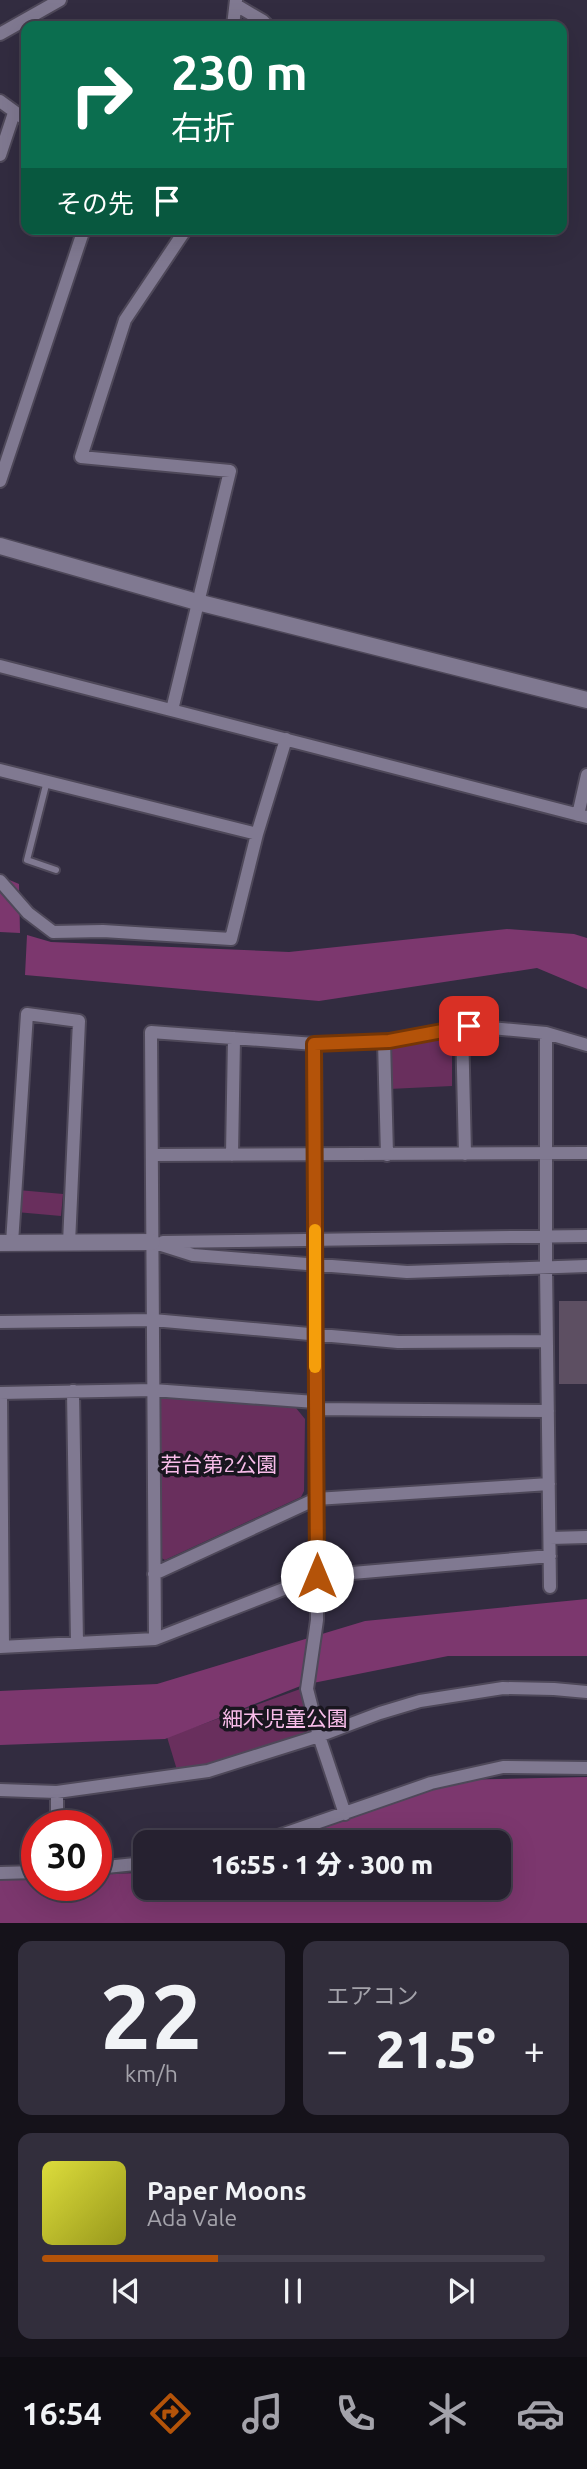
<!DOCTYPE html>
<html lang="ja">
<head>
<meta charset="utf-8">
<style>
	:root { --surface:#262130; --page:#322e3c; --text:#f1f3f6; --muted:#a4a3ab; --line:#423e4c; --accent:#b45309 }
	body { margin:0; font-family:Ubuntu,"Noto Sans JP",sans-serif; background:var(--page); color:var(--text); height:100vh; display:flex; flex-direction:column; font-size:26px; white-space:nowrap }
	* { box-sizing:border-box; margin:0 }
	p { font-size:23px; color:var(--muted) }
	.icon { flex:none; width:38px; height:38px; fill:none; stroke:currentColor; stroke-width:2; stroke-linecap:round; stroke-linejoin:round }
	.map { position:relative; height:1923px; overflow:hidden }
	.sheet { display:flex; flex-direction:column; gap:18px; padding:18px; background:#15121a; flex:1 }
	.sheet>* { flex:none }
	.top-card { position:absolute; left:21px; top:21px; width:546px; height:214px; border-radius:14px; box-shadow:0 7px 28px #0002,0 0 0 2px var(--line); background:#0b6e4f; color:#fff; overflow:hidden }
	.speed { position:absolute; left:21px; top:1810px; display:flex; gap:14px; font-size:35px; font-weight:700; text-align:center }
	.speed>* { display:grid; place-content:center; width:91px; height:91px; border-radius:50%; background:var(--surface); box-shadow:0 7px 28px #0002,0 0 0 2px var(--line); line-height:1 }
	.speed .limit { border:10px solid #d22; background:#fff; color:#111 }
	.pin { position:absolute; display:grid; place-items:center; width:60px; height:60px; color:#fff; margin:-30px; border-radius:14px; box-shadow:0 4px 10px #0006 }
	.me { position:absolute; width:77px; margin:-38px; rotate:0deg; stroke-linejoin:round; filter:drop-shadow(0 0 5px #0008) }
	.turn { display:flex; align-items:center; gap:24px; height:147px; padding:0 35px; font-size:32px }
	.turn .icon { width:91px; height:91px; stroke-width:2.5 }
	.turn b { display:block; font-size:49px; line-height:60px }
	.then { display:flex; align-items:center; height:66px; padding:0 35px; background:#0003; gap:14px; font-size:26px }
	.big { font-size:52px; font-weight:800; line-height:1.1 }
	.sheet .card { flex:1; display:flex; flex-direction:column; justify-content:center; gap:10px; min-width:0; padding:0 24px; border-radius:14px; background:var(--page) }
	.sheet .dial { align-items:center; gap:0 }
	.dial b { font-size:91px; line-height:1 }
	.song { display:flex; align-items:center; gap:21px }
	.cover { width:84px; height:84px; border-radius:10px; background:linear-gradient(135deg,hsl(60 70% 55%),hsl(60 70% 35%)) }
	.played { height:7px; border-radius:4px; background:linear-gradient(90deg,var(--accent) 35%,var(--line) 35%) }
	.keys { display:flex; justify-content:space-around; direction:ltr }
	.heat { display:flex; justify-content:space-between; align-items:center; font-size:38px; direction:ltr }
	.sheet .tiles { flex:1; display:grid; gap:18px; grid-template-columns:1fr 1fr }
	.card:last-child { grid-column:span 2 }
	.trip { position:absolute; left:133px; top:1830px; width:378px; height:70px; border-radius:14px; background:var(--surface); box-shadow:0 7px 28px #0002,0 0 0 2px var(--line); font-weight:800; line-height:70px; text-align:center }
	.menu { display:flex; height:112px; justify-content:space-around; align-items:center; background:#0f0d13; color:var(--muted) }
	.menu .icon { width:49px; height:49px }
	.menu .active { color:var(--accent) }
	.menu b { font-size:32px; color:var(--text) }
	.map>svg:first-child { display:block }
	.green { fill:#692f5d }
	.forest { fill:#7c376e }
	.building { fill:#5d4f62 }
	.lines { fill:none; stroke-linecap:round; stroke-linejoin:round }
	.service-casing { stroke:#4e4859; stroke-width:10 }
	.minor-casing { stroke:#4e4859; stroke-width:16 }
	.tertiary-casing { stroke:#4e4859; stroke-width:19 }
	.service { stroke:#807991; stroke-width:6 }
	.minor { stroke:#807991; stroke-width:12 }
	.tertiary { stroke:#807991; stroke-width:16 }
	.route-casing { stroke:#753606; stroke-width:18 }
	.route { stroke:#b45309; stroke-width:12 }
	.slow { stroke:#f59e0b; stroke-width:12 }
	.labels { text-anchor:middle; stroke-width:7; stroke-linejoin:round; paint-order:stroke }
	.park-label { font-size:21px; fill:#f8bce9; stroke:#19161f }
</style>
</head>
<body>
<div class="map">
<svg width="587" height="1923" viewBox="0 0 587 1923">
	<rect width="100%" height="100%" fill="#322c40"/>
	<path class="green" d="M447 1036 452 1042V1086L389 1089 387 1051 394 1043Z
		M18 1190 63 1194 61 1216 16 1212Z
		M163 1396 296 1408 305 1419 304 1491 301 1497 165 1560 156 1555 154 1403Z
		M303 1688 313 1727 309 1734 226 1760 177 1770 167 1737Z"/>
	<path class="forest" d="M0 876 19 884 20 933 0 932Z
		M507 929 574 934 587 938V989L537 968 319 1001 25 975 27 935 51 942 289 952Z
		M587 1599V1656H448L303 1685 165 1739 0 1745V1691L157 1684 365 1621Z
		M587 1777V1923H0V1877L37 1876V1885H96V1874L145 1873V1888H499V1843H271L453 1780Z"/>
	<path class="building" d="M559 1301H587V1384H559Z"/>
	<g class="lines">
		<defs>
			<path id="service" d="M47 781 27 860 56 870"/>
			<path id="minor" d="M236 5 263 21 268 26
				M233 26 236 0
				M0 34 60 0
				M0 101 26 120
				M0 155 14 113
				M0 481 84 229
				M0 666 587 817
				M172 710 230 471 81 457 125 320 186 229
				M0 770 257 834
				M578 815 587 775
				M0 881 28 913 53 932 103 931 231 939 257 834 286 739
				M462 1027 465 1154
				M546 1033V1267L550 1587
				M384 1041 387 1155
				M315 1044 317 1620 307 1689 319 1736 345 1814
				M152 1155 587 1153
				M232 1155 234 1038
				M152 1242 193 1255 407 1272 587 1266
				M163 1242 587 1236
				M12 1243 27 1014 79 1021 69 1243
				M0 1322 153 1320 398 1342 547 1341
				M73 1391 77 1643
				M0 1393 153 1390 315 1402
				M1 1393 3 1647
				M315 1409 548 1411
				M550 1538 587 1537
				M154 1574 316 1499 549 1484
				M155 1639 151 1032 315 1044 389 1041 469 1026 546 1033 587 1045
				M0 1647 155 1639 317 1576 550 1556
				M0 1790 57 1792 208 1771 319 1736 380 1713 420 1701 503 1688 554 1689 587 1692
				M57 1825V1792
				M258 1843 431 1783 503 1767 587 1768
				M96 1868 145 1863
				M0 1873 37 1872"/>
			<path id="tertiary" d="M0 546 197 602 587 700
				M0 1243 152 1242"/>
		</defs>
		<use href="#service" class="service-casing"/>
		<use href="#minor" class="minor-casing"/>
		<use href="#tertiary" class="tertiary-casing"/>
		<use href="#service" class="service"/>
		<use href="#minor" class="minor"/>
		<use href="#tertiary" class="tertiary"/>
	</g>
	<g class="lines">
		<defs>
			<path id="route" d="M317 1576 314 1044 389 1041 469 1026"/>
		</defs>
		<use href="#route" class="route-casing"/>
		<use href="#route" class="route"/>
		<path class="slow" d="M315 1230V1367"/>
	</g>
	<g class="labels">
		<g class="park-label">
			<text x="219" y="1472">若台第2公園</text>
			<text x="285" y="1726">細木児童公園</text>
		</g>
	</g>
</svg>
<div class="speed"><div class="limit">30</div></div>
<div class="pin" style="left:469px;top:1026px;background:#d93025"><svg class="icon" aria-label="arrive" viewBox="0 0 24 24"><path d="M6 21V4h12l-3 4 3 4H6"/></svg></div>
<svg class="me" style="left:317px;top:1576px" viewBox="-20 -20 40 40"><circle r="19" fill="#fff"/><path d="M0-13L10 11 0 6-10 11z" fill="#b45309"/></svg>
<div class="trip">16:55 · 1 分 · 300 m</div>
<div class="top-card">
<div class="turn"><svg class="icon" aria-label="right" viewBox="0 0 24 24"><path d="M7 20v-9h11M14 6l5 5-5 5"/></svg><div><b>230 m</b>右折</div></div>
<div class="then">その先<svg class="icon" aria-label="arrive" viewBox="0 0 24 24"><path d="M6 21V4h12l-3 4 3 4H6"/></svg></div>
</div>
</div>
<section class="sheet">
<div class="tiles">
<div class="card dial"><b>22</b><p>km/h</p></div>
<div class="card"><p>エアコン</p>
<div class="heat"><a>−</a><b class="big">21.5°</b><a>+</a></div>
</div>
<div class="card">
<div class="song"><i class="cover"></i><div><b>Paper Moons</b><p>Ada Vale</p></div></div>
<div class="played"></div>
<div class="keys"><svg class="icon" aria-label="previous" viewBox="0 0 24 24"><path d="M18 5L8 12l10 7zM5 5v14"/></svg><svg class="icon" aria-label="pause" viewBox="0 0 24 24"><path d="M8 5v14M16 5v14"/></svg><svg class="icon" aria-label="next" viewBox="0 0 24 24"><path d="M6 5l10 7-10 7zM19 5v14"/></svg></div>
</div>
</div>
</section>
<nav class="menu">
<b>16:54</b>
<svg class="icon active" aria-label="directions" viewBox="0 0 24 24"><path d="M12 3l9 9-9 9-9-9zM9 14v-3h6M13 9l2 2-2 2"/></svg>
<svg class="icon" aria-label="music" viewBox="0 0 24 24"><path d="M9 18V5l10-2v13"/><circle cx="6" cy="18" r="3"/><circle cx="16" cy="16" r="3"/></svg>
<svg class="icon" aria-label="phone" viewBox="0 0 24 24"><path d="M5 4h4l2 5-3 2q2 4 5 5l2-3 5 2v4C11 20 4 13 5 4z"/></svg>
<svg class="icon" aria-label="climate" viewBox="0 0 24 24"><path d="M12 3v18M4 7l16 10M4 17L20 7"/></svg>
<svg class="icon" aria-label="car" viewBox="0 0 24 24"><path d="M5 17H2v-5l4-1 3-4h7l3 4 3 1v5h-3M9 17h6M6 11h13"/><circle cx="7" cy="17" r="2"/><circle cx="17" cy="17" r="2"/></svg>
</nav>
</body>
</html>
